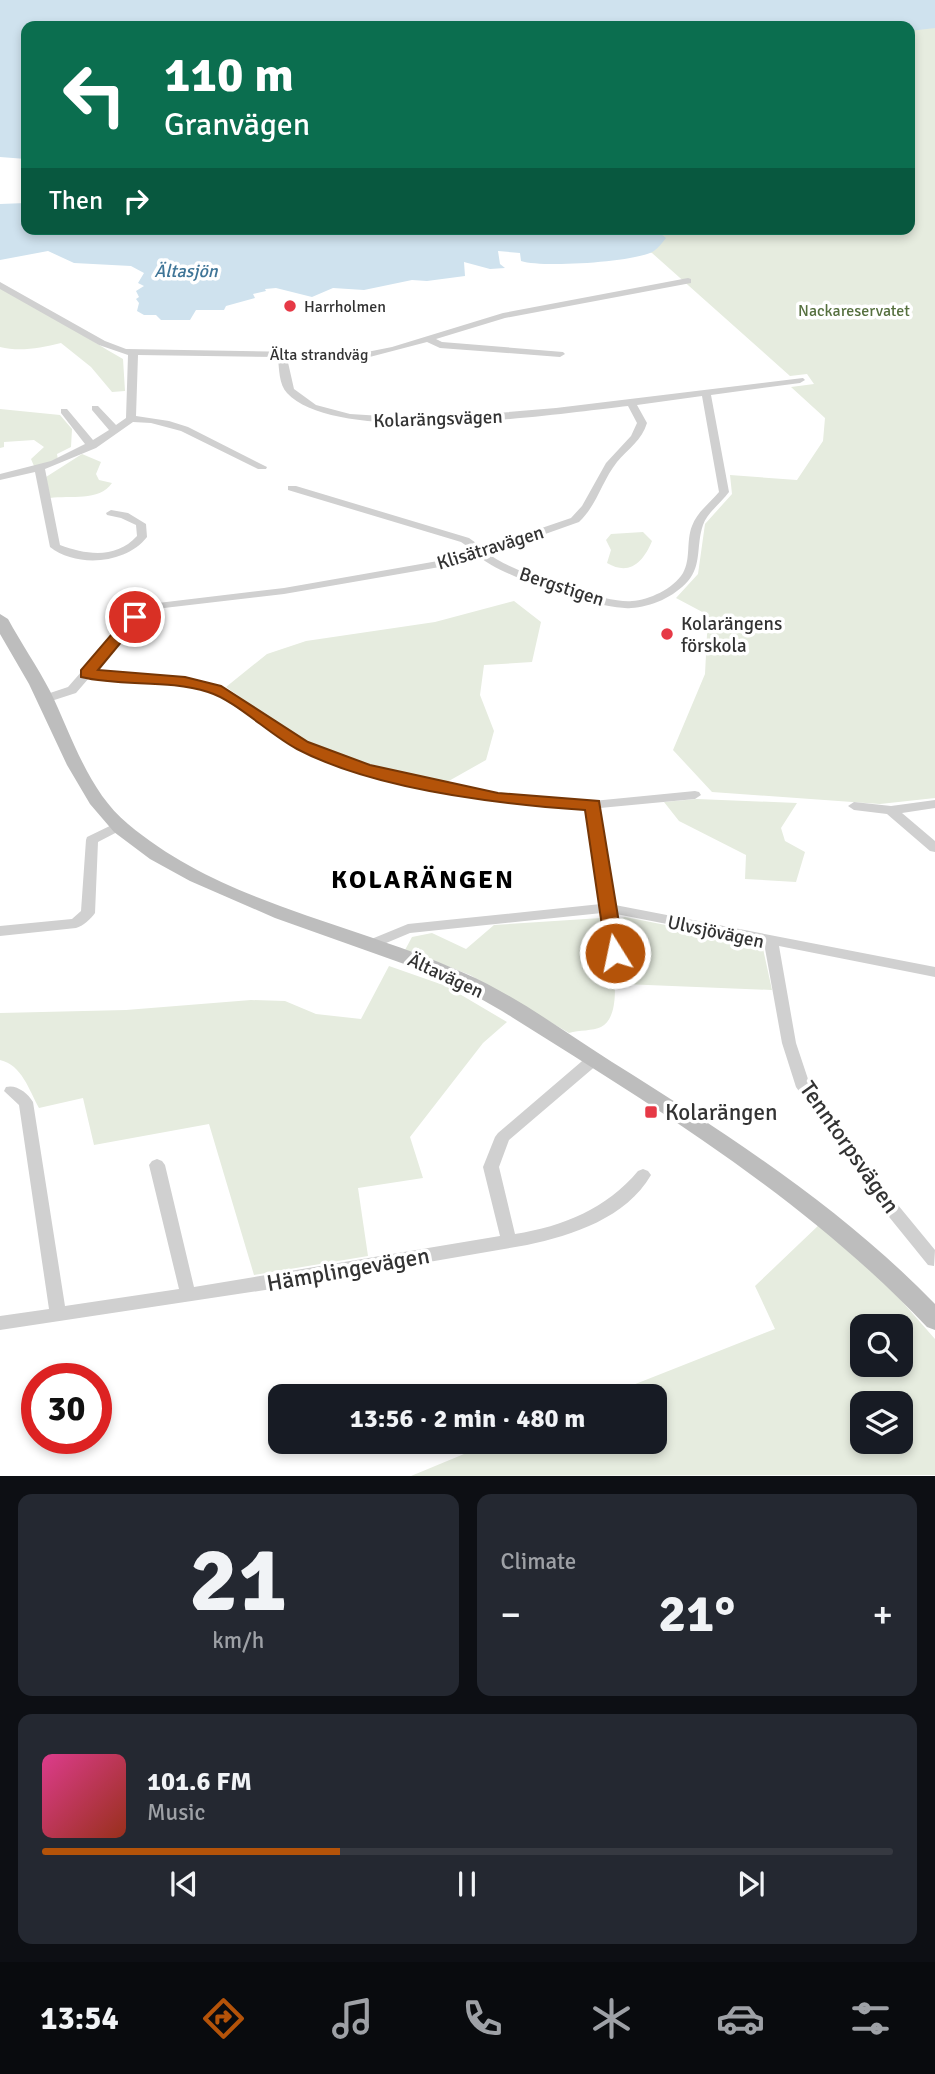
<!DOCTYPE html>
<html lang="en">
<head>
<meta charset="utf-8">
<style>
	:root { --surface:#171b24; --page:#242831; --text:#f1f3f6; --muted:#9ea1a6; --line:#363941; --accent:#b45309 }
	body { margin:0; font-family:Signika,sans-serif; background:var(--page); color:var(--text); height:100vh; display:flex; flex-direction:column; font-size:26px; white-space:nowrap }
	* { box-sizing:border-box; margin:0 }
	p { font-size:23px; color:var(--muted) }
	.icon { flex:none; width:38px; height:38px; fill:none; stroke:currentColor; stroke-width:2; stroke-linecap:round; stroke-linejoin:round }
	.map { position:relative; height:1476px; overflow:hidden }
	.panel { display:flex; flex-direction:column; gap:18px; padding:18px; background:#0d0f14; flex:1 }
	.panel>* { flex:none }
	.top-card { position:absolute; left:21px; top:21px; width:894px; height:214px; border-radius:14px; box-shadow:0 4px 10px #0003; background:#0b6e4f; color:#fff; overflow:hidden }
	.controls { position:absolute; left:850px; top:1314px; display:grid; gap:14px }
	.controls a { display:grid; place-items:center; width:63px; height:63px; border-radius:14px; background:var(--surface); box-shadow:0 4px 10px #0003; font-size:35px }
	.speed { position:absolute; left:21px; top:1363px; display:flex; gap:14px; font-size:35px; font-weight:700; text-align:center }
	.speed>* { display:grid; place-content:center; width:91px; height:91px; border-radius:50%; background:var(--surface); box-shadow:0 4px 10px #0003; line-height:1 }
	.speed .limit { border:10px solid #d22; background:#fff; color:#111 }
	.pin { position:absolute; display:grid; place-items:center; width:60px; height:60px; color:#fff; margin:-30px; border:4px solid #fff; border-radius:50%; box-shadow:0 2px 7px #0007 }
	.me { position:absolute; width:77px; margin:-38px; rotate:350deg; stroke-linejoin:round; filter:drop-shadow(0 0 5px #0008) }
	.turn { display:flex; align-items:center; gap:24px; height:147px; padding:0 28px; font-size:32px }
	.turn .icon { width:91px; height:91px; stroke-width:2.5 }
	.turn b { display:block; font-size:49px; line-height:60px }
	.then { display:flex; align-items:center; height:66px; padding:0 28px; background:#0003; gap:14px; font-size:26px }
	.big { font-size:52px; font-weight:700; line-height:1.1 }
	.panel .tile { flex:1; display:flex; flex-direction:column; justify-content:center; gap:10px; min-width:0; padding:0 24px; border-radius:14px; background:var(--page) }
	.panel .dial { align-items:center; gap:0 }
	.dial b { font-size:91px; line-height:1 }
	.song { display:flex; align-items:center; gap:21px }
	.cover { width:84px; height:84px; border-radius:10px; background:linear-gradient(135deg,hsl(330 70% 55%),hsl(10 70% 35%)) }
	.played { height:7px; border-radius:4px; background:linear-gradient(90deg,var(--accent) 35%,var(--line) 35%) }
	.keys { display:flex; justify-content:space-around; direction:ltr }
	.heat { display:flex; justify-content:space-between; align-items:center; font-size:38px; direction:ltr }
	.panel .tiles { flex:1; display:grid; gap:18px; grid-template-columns:1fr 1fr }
	.tile:last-child { grid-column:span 2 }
	.trip { position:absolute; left:268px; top:1384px; width:399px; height:70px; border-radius:14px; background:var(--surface); box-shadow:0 4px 10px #0003; font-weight:700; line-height:70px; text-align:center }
	.tabs { display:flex; height:112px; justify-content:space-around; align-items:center; background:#090b0e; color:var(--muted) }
	.tabs .icon { width:49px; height:49px }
	.tabs .selected { color:var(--accent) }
	.tabs b { font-size:32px; color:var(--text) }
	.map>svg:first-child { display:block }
	.green { fill:#e6ecdf; fill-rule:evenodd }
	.water { fill:#cfe2ee }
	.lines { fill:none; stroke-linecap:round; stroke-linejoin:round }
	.street { fill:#d0d0d0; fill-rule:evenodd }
	.secondary { fill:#bdbdbd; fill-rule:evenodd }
	.route { fill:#b45309; stroke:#753606; stroke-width:2 }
	.poi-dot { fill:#e63946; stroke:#fff; stroke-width:2.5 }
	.labels { text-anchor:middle; stroke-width:7; stroke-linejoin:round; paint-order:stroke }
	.far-poi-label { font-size:16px; fill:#333; stroke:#fff; text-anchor:start }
	.far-park-label { font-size:16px; fill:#56703f; stroke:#fff }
	.far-street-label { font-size:16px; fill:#333; stroke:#fff }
	.far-water-label { font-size:18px; font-style:italic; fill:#3f7597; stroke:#fff }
	.street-label { font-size:19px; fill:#333; stroke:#fff }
	.poi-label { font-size:19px; fill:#333; stroke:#fff; text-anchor:start }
	.near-poi-label { font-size:23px; fill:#333; stroke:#fff; text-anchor:start }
	.near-street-label { font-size:23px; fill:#333; stroke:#fff }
	.district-label { font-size:26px; font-weight:bold; letter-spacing:2px; fill:#000; stroke:#fff }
</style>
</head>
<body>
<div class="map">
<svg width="935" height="1476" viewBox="0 0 935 1476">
	<rect width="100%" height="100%" fill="#fff"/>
	<path class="green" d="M935 0V798L880 804 712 792 673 750 705 674 708 615 676 598 698 574 705 524 732 494 730 475 797 480 823 441 825 418 791 387 814 384 807 374 790 376 652 253 574 229H910V26H43Z
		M0 286C43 305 81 336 123 359L125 391 112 392 91 367 61 343C40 348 20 352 0 347Z
		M0 409 60 415 72 429 71 447 57 454 58 460 34 466 31 459 44 447 34 440 4 442V447L0 448Z
		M82 454 101 462 96 474 99 480 112 483C99 502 70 495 50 498L46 477Z
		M643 532 652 541C643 563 629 576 607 563L611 550 606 540 611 534Z
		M514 601 541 622 532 662 484 665 480 695 494 731 486 760 447 782C406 773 365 765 327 750 290 735 258 709 226 687L267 654 306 641 435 622Z
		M697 799 797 803 781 828 785 841 805 852 796 882 745 879 746 855 679 821 664 802Z
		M625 917 762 944 772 990 623 984 615 920Z
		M601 918 604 919C608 942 628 1013 601 1027 593 1031 579 1030 569 1033L470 975 405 950 412 937 432 933 466 949 494 925Z
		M389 966 446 986 507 1022 483 1043 410 1137 423 1178 358 1188 368 1256 254 1275 209 1124 94 1145 83 1098 39 1108C29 1090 22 1065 0 1060V1013L126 1010 251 1000 285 1001 316 1014 361 1019Z
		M821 1223 891 1289 935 1339V1475L411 1476 493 1442H654V1396H605L775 1329 755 1286ZM863 1326H901V1365H863ZM863 1404H901V1442H863Z"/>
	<path class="water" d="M0 0H935V28L910 31V26L832 24 26 26V159L0 157Z
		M26 203V229H655L666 238C662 243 656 251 650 253 628 262 543 268 521 261L520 253 498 251 500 264 505 268 490 269 464 262 465 276 427 281 412 280 364 290 333 288 312 297 276 288 265 289 266 291 253 294 255 298 226 306 224 310H196L190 320H161L156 315H144L137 311 139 303 136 299 139 297 136 291 144 286 138 283 144 273 131 266 74 263 48 251 0 260V204Z"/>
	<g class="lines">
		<path class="street" d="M688 278 691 279V283L505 318 436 339 442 342 563 352 565 354 560 357 440 348 427 342 362 359 287 358 294 389 316 405 350 414 398 417H451L556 408 803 378 805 380 800 383 711 395 729 492C721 503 707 513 703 525 696 545 702 565 688 581 674 597 651 607 631 608 603 611 500 576 480 557L457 564 284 594 164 608 139 619 95 671 185 678 220 686 307 742 370 767 472 790 524 797 593 801 695 791 699 792 701 795 695 799 600 808 615 905 935 967V977L779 946 796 1043 810 1085 893 1199 935 1250 934 1266 928 1265 881 1207 796 1087 782 1043 764 943 616 914 622 953 620 956H610L608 953 602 913 410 933 379 946H369L367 943 369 940 408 924 601 904 587 809 524 805 472 798 362 773 299 748 212 692 185 686 89 678 76 693 45 703 39 699 41 696 68 687 131 615 158 603 284 588 455 558 474 551 461 542 288 490V486H296L469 538 483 548 571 518 582 506 606 463 631 436 637 423 628 406C556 414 338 447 287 393 279 385 279 368 278 357L138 355 136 416 169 421 188 427 267 467 266 469H258L181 431 151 423 133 422 96 448 45 469 60 545C87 555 116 559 137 536L136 525 121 518 107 515 106 513 111 510 128 513 146 524 147 537C126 564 77 568 50 547L35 472 0 480V474L51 461 85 444 61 413V409H67L93 440 109 430 92 410V406H98L116 425 126 418 128 355 99 345 0 289V282L105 341 126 349 362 353 392 347 503 313ZM702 396 719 492C710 503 697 512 692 526 686 541 691 559 683 573 673 589 649 600 632 601 605 604 509 571 489 554L579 522C597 505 602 481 617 462 628 449 642 440 647 423L637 405Z
			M935 800V808L902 813 935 841V852L930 851 887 814 854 810 848 806 854 802 891 806Z
			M118 822 124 826 123 829 98 842 95 913C91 919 83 926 76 928L0 936V926L72 919 81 911 86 840 87 837Z
			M593 1055 598 1056 600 1060 598 1064 509 1140 499 1167 515 1234C564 1226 606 1209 638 1171L643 1169 648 1171 651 1175C626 1218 573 1235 527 1245L278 1288 0 1330V1316L49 1309 19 1105 4 1091 6 1087C16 1084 28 1093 33 1102L65 1306 179 1289 149 1165 152 1161 157 1159 162 1161 165 1165 194 1287 500 1236 483 1167 495 1137 498 1133 588 1056Z"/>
		<path class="secondary" d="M0 614 8 619C21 643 37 666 50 691 72 736 88 791 128 824 223 904 353 923 464 973 517 996 563 1031 612 1062 727 1134 840 1206 935 1304V1330L927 1327C805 1198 652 1105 502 1011L467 991 407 965 275 918 190 881 150 859 114 832 90 804 67 765 29 684 0 634Z"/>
	</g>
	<path class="route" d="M135 612 142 617 98 670 185 677 221 686 308 742 370 765 498 793 599 801 624 953 621 957H609L606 953 585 810C498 804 375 790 297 749 270 735 235 700 208 692 167 679 122 687 81 677V670L129 614Z"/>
	<g class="poi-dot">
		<circle cx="290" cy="306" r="7"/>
		<circle cx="667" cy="634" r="7"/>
		<rect x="644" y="1105" width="14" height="14" rx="3.5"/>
	</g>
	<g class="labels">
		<g class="far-poi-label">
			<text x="304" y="312">Harrholmen</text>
		</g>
		<g class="far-park-label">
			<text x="854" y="316">Nackareservatet</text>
		</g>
		<g class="far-street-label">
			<text x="319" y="360">Älta strandväg</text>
		</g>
		<g class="far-water-label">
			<text x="186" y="277">Ältasjön</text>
		</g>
		<g class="street-label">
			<text transform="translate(438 418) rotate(-2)" y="7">Kolarängsvägen</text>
			<text transform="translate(490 547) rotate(-17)" y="7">Klisätravägen</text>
			<text transform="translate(562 586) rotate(18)" y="7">Bergstigen</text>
			<text transform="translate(716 931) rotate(12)" y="7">Ulvsjövägen</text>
			<text transform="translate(446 975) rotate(25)" y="7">Ältavägen</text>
		</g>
		<g class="poi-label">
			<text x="681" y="630">Kolarängens<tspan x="681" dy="22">förskola</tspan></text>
		</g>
		<g class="near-poi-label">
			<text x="665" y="1120">Kolarängen</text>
		</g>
		<g class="near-street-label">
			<text transform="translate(850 1147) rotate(55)" y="8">Tenntorpsvägen</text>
			<text transform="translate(348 1269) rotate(-10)" y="8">Hämplingevägen</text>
		</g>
		<g class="district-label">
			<text x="423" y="888">KOLARÄNGEN</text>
		</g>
	</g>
</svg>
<div class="controls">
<a><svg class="icon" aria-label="search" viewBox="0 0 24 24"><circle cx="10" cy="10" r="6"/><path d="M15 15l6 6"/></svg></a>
<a><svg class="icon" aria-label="layers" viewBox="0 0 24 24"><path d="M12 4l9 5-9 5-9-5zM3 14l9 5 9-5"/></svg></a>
</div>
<div class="speed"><div class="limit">30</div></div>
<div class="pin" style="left:135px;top:617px;background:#d93025"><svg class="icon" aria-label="arrive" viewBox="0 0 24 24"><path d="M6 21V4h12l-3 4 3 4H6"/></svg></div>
<svg class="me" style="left:615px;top:953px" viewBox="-20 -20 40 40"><circle r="17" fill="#b45309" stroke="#fff" stroke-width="3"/><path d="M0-11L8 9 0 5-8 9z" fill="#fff"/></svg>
<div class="trip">13:56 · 2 min · 480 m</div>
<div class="top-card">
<div class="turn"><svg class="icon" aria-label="left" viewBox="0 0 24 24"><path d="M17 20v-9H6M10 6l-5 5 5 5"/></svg><div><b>110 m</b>Granvägen</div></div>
<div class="then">Then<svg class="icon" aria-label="right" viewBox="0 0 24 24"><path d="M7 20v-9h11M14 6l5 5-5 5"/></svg></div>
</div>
</div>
<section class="panel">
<div class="tiles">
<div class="tile dial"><b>21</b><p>km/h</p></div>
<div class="tile"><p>Climate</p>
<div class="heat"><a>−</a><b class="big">21°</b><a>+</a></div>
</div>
<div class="tile">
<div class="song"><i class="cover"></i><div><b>101.6 FM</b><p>Music</p></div></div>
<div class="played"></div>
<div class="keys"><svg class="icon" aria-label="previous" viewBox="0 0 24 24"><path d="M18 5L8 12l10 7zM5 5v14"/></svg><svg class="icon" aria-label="pause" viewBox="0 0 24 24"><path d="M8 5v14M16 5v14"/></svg><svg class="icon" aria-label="next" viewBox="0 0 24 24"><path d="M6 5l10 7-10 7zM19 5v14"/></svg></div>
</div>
</div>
</section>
<nav class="tabs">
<b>13:54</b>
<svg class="icon selected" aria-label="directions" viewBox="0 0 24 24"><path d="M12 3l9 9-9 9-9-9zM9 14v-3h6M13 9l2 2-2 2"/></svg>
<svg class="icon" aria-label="music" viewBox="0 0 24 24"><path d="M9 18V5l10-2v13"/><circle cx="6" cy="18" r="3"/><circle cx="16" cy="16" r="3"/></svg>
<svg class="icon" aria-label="phone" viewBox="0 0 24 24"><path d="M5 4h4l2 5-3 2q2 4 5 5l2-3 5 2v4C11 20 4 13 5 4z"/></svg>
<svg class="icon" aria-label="climate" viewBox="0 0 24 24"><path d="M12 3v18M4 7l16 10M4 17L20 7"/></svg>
<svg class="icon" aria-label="car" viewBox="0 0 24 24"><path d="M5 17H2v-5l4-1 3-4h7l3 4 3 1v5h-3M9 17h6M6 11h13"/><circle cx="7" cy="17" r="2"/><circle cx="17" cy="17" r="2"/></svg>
<svg class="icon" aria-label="filters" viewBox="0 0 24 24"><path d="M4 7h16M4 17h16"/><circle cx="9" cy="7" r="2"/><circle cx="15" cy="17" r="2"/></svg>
</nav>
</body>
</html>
